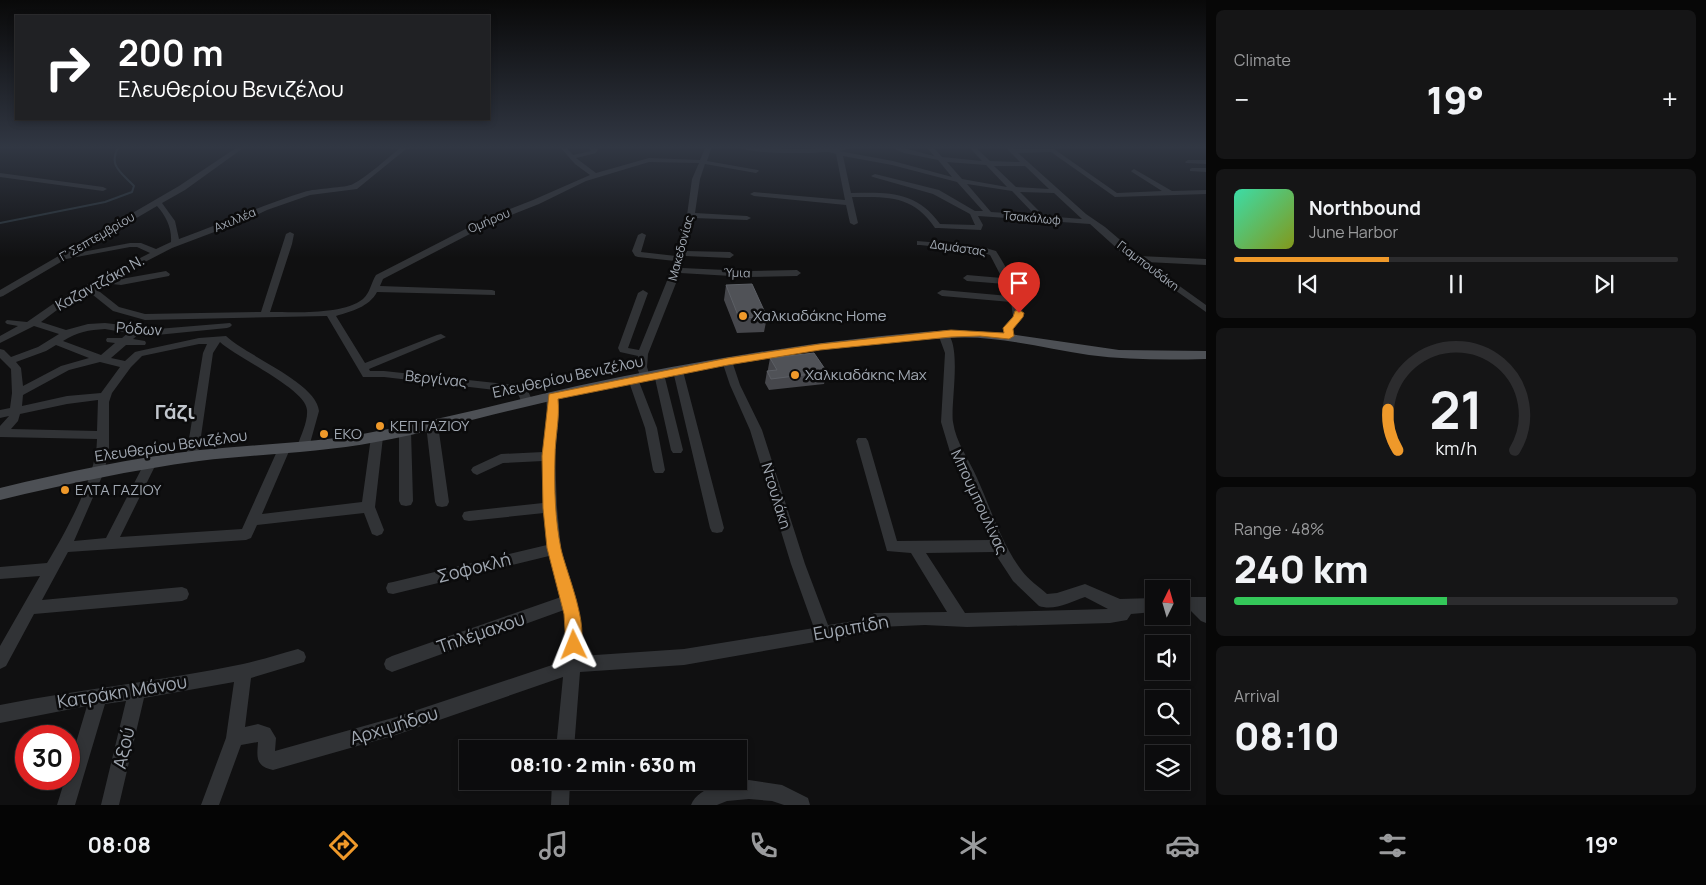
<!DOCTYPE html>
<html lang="en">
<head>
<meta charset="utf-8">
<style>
	:root { --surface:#0c0c0d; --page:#151516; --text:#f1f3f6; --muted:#9a9b9d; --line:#2c2c2e; --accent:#ef992a }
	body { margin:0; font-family:Manrope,sans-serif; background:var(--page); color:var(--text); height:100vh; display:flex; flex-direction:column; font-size:19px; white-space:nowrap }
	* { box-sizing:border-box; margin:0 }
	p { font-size:16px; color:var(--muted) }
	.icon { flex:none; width:28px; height:28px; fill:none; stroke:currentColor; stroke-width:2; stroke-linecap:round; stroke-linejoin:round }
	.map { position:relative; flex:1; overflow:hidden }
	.sheet { display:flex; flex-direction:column; gap:10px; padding:10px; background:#070707; width:500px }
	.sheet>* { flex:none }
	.banner { position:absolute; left:15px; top:15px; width:475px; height:105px; border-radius:0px; box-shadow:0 2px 8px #0003,0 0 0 1px var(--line); background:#202124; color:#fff; overflow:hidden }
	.needle { width:32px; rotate:5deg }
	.buttons { position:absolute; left:1145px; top:580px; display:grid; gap:10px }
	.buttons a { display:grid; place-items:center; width:45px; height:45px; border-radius:0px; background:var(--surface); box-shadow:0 2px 8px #0003,0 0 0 1px var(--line); font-size:25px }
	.speed { position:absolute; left:15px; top:725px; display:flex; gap:10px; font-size:25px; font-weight:700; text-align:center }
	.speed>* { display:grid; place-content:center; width:65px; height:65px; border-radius:50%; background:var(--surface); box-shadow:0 2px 8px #0003,0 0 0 1px var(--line); line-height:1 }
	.speed .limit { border:8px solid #d22; background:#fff; color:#111 }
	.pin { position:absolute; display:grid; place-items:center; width:42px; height:42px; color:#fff; margin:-51px -21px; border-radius:50% 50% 50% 0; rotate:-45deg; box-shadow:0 0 5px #0007 }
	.pin .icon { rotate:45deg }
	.me { position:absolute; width:55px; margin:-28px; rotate:358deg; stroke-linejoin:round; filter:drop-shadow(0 0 4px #0008) }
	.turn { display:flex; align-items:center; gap:18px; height:105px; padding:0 20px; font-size:22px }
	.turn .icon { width:65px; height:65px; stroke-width:2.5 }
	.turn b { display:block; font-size:35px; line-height:42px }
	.big { font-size:38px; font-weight:800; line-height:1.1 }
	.sheet .tile { flex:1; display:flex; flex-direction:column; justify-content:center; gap:8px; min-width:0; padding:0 18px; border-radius:8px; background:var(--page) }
	.sheet .dial { align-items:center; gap:0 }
	.dial svg { height:130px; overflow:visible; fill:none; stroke:var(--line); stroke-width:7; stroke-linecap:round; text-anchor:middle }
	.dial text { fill:var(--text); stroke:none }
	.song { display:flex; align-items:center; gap:15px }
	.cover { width:60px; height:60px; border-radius:8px; background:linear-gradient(135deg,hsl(160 70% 55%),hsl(70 70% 35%)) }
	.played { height:5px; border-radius:2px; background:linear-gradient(90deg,var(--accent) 35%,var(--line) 35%) }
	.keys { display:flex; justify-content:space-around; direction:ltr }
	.heat { display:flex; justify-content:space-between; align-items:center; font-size:28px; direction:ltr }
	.charge { height:8px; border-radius:4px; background:linear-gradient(90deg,#34c759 48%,var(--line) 0) }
	.trip { position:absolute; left:459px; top:740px; width:288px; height:50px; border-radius:0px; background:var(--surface); box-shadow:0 2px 8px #0003,0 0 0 1px var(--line); font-weight:800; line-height:50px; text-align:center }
	.tabs { display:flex; height:80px; justify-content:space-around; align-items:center; background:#050505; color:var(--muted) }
	.tabs .icon { width:35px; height:35px }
	.tabs .on { color:var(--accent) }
	.tabs b { font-size:22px; color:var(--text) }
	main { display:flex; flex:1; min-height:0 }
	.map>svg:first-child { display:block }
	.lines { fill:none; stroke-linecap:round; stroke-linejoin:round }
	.stream { stroke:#2a343a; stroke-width:2 }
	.minor { fill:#313336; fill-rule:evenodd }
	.major { fill:#4d5055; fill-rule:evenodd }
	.wall { fill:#46474c }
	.building { fill:#505257; stroke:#5c5f65 }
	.route { fill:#ef992a; stroke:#9b631b }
	.poi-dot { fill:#ef992a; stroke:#0b0b0c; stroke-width:2 }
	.labels { text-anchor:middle; stroke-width:5; stroke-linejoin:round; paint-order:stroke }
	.far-street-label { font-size:12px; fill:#a1a8b2; stroke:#0b0b0c }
	.street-label { font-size:15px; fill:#a1a8b2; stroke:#0b0b0c }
	.poi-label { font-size:15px; fill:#a1a8b2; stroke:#0b0b0c; text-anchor:start }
	.near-street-label { font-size:18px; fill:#a1a8b2; stroke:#0b0b0c }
	.district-label { font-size:20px; font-weight:bold; fill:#c2c7ce; stroke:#0b0b0c }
</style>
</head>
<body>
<main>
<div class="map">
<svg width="1206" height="805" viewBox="0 0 1206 805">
	<rect width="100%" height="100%" fill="#101011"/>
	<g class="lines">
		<path class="stream" d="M0 223 105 202 132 192 134 186C122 173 107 166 119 146"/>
		<path class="minor" d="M239 146H246L185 190 162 203 175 221 179 239C221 224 262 205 304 192 316 188 346 188 353 184 368 176 385 160 399 149L379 148 376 146H450L447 148 406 149 357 189 310 195 267 210 246 220 172 248 112 279H121L166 271 170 274 169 276 121 285 103 283 95 288 119 307 145 314 261 312 286 234 290 232 294 234 292 244 270 312C296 312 343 315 363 299 370 293 371 283 376 275L487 218 533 200 590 175 575 164 559 146H565L573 155 591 151 588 146H595L598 149 596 153 576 158 596 173 649 158 700 160 706 146H712L707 161 758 170 759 171 756 173 705 164 700 179 695 213 747 216 751 218 747 220 694 218 686 251 730 252 734 255 730 258 685 256 682 268 748 271 797 270 801 273 797 276 748 277 680 273 648 354 647 367 650 377 645 380 641 379 637 367 638 356 620 352 618 348 638 293 643 290 648 293 628 348 639 350 675 261 638 257 635 256 632 251 638 235 642 233 646 235 641 252 676 256 687 215 692 179 699 163 649 162 586 181 539 204 493 222 383 279 380 286 492 290 495 291V295L377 292C369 307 352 311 336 316L365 363 437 335 441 334 446 337 369 369 370 371H384L514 385 527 389 533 402 527 406 523 405 518 394 513 392 384 377H363L327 316 145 320 113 311 88 291 69 301 41 322 66 330 88 324 105 323 157 329 230 323 232 325 230 327 227 328 157 335 139 334 133 339 145 341 146 343 145 345H126L111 358 125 361 135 352 139 351 199 338 226 336C247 356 317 383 319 411L309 447 307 450H299L297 447C301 435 308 422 307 410 306 389 237 358 220 342L213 353 198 457 196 460H188L186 457 203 353 207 344H199L142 356 131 367 112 393 109 402V451L104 472 74 541 106 538 145 462 147 459H155L157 462 120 537 242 529 278 449 280 446H288L290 449 262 514 362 502 371 437 373 434H381L383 437 375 507 384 530 382 534 377 536 372 534 364 513 257 525 251 538 246 540 68 552 42 600 182 587 187 589 189 594 187 599 182 601 34 614 6 666 0 669V646L40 576 0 579V567L47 563C66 532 97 475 97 439L0 437V426L9 416 0 418V410L10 408 12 393 11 369 0 358V349L4 350 11 357 38 347 59 334 34 326 0 343V336L18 326 7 324 5 322 7 320 27 322 63 297 150 253 137 247H130L66 259 3 296 0 297V290L179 186ZM157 206C166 216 172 228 171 242L156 249 141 243H130L77 253ZM105 329 128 333 122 338H107L106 340 107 342 115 343 101 355 63 341C77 332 89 330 105 329ZM56 345 89 358 61 366 23 386 21 368 16 362 46 351ZM100 362 120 367 101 393 67 396 22 406 23 395 69 370ZM98 400 97 431 11 429 18 421 20 414 67 404Z
			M736 146 797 149 857 146 856 147 839 151 893 161 952 177 938 160 904 153 887 146H896L934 156 926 146H932L942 157 982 161 968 146H974L990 161 1020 162 1004 146H1010L1014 149H1054L1117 193 1162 191 1132 172 1131 171 1134 169 1172 191 1206 190V194L1115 197 1051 152 1018 153 1086 214 1105 227 1139 256 1206 259V265L1146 262 1206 305V312L1121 252 1090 224 978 216 983 225 981 230 938 228H935C913 195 888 197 852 197L858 223 854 225 850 223 846 205 754 196 750 194 754 192 845 200 836 154C827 150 818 153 809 153 793 153 748 154 736 146ZM843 156 892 165 957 182 983 211H975L939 190 875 174 871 176 873 177 933 194 970 214 975 225 940 224C917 191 888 192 851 193ZM947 162 986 165 1007 187 962 179ZM994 166H1025L1049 189 1016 187ZM967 184 1012 191 1035 215 991 212ZM1020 192 1054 193 1082 219 1044 216Z
			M1188 160H1206V164L1186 163 1185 162Z
			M1192 168H1206V172L1190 171V169Z
			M0 173 103 187 107 189 103 191 0 177Z
			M917 241 979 246 996 251C1008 270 1022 294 1023 317L1013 328V338H1005L1003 328 1013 316 1011 302 942 296 937 293 942 290 1009 296 1005 284 967 281 963 278 967 275 1002 278 990 255 978 251 920 245H917Z
			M943 331C964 337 950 404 953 422 956 443 969 459 977 478 991 509 1001 543 1022 571 1028 579 1039 587 1047 594L1057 593 1085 584 1120 599 1154 598V612L1131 614 1127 620 1110 623 967 627 925 625 879 627 877 630 872 632 684 665 580 672 574 749H556L563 677 396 735 273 770C255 766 257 757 258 742L241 745 219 805H201L226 738 234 682 144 698 119 805H101L126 701 105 704 75 805H57L65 779H69V766L87 706 0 723V705C81 689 162 681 243 664 261 660 280 654 298 649L304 652 306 657 304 662 251 678 245 727 258 724 270 728 276 738 275 751 396 717 564 661 566 631 564 610 392 672 386 669 384 664 386 659 392 656 561 597 549 556 393 594 388 593 386 588 388 583 393 582 547 545 544 513 469 521 464 520 462 516 464 512 469 511 543 503V461L503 463 477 475 473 473 471 470 473 467 501 454 543 452 547 413 546 397 552 393 558 397 559 413 555 456 557 507 561 549 577 601 582 631 581 656 684 649 814 628 791 564 750 430 730 385 722 361 727 358 732 361 740 385 762 430 805 564 828 625 867 619 870 615 875 613 947 612 911 553 887 551 856 441 858 438H866L868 441 897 541 990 540 964 476 950 452 941 422 945 353 938 334ZM994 552 1013 581 1039 606C1054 611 1071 602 1085 597L1108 609 965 613 926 553Z
			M678 368 683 371 724 528 722 532 717 533 712 532 710 528 673 371Z
			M659 371 664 374 683 450 681 453H673L671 450 654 374Z
			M633 376 638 379 657 428 665 470 663 473H655L653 470 645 428 628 379Z
			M432 421 438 425 449 502 447 506 442 507 437 506 435 502 426 425Z
			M405 427 411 431 413 501 411 505 406 506 401 505 399 501V431Z
			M1181 597H1206V623L1201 621 1191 611H1181Z
			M749 780 782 785 808 798 810 805H784L772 801 749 799 727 801 717 805H691C699 785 731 782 749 780Z
			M552 781H570L569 805H551Z"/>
		<path class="major" d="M950 330 1003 333 1119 350 1206 351V359C1167 360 1128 360 1089 355 1043 348 997 335 950 338 807 345 664 374 525 407 476 418 426 433 376 442 318 453 258 454 199 461 132 470 66 484 0 500V488C66 472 132 458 200 450 259 444 319 443 378 431 445 419 510 401 577 386 700 360 824 339 950 330Z"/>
	</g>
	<path class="wall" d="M726 285 767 317 764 332 737 333 724 300Z
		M770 358 827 372 824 384 769 390 765 383 767 371H768V369Z"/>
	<path class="building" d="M752 284 767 317 739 318 726 285Z
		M814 353 827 372 771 379 767 371 777 370 770 358Z"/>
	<linearGradient id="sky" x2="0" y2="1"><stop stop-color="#090909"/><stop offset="0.57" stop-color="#313743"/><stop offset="1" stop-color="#313743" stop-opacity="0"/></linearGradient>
	<rect width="1206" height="258" fill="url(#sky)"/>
	<path class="route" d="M1019 310 1024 313 1023 317 1013 329 1014 336 1009 339 980 336 951 337 820 350 728 365 558 399C560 418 555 437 555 457 554 487 555 519 561 549 567 575 590 626 579 650L574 652 568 650 566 645 564 614 547 548 543 508 542 456 549 394 728 358 820 344 951 330 1004 333 1003 328 1013 317 1015 311Z"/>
	<g class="poi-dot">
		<circle cx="743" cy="316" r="5"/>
		<circle cx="795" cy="375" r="5"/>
		<circle cx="380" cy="426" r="5"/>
		<circle cx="324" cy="434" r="5"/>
		<circle cx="65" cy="490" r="5"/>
	</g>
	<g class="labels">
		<g class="far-street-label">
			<text transform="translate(1032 218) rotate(5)" y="4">Τσακάλωφ</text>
			<text transform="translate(235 220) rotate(-23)" y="4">Αχιλλέα</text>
			<text transform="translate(489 221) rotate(-23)" y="4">Ομήρου</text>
			<text transform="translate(97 237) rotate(-30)" y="4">Γ' Σεπτεμβρίου</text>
			<text transform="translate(681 248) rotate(-75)" y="4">Μακεδονίας</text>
			<text transform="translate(958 248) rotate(8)" y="4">Δαμάστας</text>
			<text transform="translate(1148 266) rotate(37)" y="4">Γιαμπουδάκη</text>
			<text transform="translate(737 273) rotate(2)" y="4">Ύμια</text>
		</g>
		<g class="street-label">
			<text transform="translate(100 283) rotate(-29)" y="5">Καζαντζάκη Ν.</text>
			<text transform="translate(139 329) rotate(4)" y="5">Ρόδων</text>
			<text transform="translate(568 377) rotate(-12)" y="5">Ελευθερίου Βενιζέλου</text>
			<text transform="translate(436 379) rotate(6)" y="5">Βεργίνας</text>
			<text transform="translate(171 446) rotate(-8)" y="5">Ελευθερίου Βενιζέλου</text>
			<text transform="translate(776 496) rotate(73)" y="5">Ντουλάκη</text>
			<text transform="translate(979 502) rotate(65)" y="5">Μπουμπουλίνας</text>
		</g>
		<g class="poi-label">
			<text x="753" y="321">Χαλκιαδάκης Home</text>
			<text x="805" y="380">Χαλκιαδάκης Max</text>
			<text x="390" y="431">ΚΕΠ ΓΑΖΙΟΥ</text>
			<text x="334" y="439">EKO</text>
			<text x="75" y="495">ΕΛΤΑ ΓΑΖΙΟΥ</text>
		</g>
		<g class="near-street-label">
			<text transform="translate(474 568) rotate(-14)" y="6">Σοφοκλή</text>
			<text transform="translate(851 628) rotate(-10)" y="6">Ευριπίδη</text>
			<text transform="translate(481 633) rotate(-19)" y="6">Τηλέμαχου</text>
			<text transform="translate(122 692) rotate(-9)" y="6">Κατράκη Μάνου</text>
			<text transform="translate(394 726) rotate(-17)" y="6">Αρχιμήδου</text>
			<text transform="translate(124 748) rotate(-77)" y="6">Αξού</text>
		</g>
		<g class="district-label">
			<text x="175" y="419">Γάζι</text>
		</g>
	</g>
</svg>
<div class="buttons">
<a><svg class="needle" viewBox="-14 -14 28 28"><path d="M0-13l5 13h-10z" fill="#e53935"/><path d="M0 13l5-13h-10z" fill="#9a9b9d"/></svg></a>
<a><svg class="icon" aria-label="sound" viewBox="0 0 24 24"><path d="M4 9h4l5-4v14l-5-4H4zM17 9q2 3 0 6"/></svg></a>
<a><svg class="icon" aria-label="search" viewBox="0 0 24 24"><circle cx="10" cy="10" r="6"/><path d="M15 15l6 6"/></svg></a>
<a><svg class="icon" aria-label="layers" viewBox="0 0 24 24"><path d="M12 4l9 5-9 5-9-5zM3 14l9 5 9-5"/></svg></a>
</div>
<div class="speed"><div class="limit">30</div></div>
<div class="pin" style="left:1019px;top:313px;background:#d93025"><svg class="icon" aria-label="arrive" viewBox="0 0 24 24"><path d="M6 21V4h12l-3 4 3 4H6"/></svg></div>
<svg class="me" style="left:574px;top:645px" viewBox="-20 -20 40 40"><path d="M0-17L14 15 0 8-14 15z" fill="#ef992a" stroke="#fff" stroke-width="4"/></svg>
<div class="trip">08:10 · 2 min · 630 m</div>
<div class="banner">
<div class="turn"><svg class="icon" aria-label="right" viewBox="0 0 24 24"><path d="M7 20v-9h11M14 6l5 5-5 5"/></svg><div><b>200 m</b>Ελευθερίου Βενιζέλου</div></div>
</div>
</div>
<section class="sheet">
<div class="tile"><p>Climate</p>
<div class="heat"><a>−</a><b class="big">19°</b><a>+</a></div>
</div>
<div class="tile">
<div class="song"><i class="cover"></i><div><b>Northbound</b><p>June Harbor</p></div></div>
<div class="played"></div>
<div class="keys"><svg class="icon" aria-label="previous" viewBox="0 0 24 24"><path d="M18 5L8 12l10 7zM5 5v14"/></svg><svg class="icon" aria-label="pause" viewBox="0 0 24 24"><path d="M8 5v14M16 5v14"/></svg><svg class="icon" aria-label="next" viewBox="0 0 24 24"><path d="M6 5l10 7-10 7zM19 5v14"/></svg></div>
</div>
<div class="tile dial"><svg viewBox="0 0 100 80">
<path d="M14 69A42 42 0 1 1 86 69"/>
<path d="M14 69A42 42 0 0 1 8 44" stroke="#ef992a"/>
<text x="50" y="56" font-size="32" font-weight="700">21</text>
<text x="50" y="72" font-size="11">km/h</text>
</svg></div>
<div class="tile"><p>Range · 48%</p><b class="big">240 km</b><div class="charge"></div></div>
<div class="tile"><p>Arrival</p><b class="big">08:10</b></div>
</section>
</main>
<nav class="tabs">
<b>08:08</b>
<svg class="icon on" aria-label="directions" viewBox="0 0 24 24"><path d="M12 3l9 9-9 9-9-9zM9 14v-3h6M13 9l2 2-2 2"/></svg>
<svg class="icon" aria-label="music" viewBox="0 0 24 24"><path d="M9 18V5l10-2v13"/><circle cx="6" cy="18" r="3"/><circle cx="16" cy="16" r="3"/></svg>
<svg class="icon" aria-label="phone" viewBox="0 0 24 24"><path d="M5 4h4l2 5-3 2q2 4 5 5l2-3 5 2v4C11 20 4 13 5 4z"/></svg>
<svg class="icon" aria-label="climate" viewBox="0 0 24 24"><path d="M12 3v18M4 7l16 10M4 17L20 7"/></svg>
<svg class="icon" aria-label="car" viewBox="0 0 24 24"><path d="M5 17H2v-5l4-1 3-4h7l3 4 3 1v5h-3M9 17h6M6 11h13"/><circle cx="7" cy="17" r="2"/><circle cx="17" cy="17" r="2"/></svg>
<svg class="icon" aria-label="filters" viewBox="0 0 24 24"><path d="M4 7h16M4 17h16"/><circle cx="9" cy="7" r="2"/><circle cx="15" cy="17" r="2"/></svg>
<b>19°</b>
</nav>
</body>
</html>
